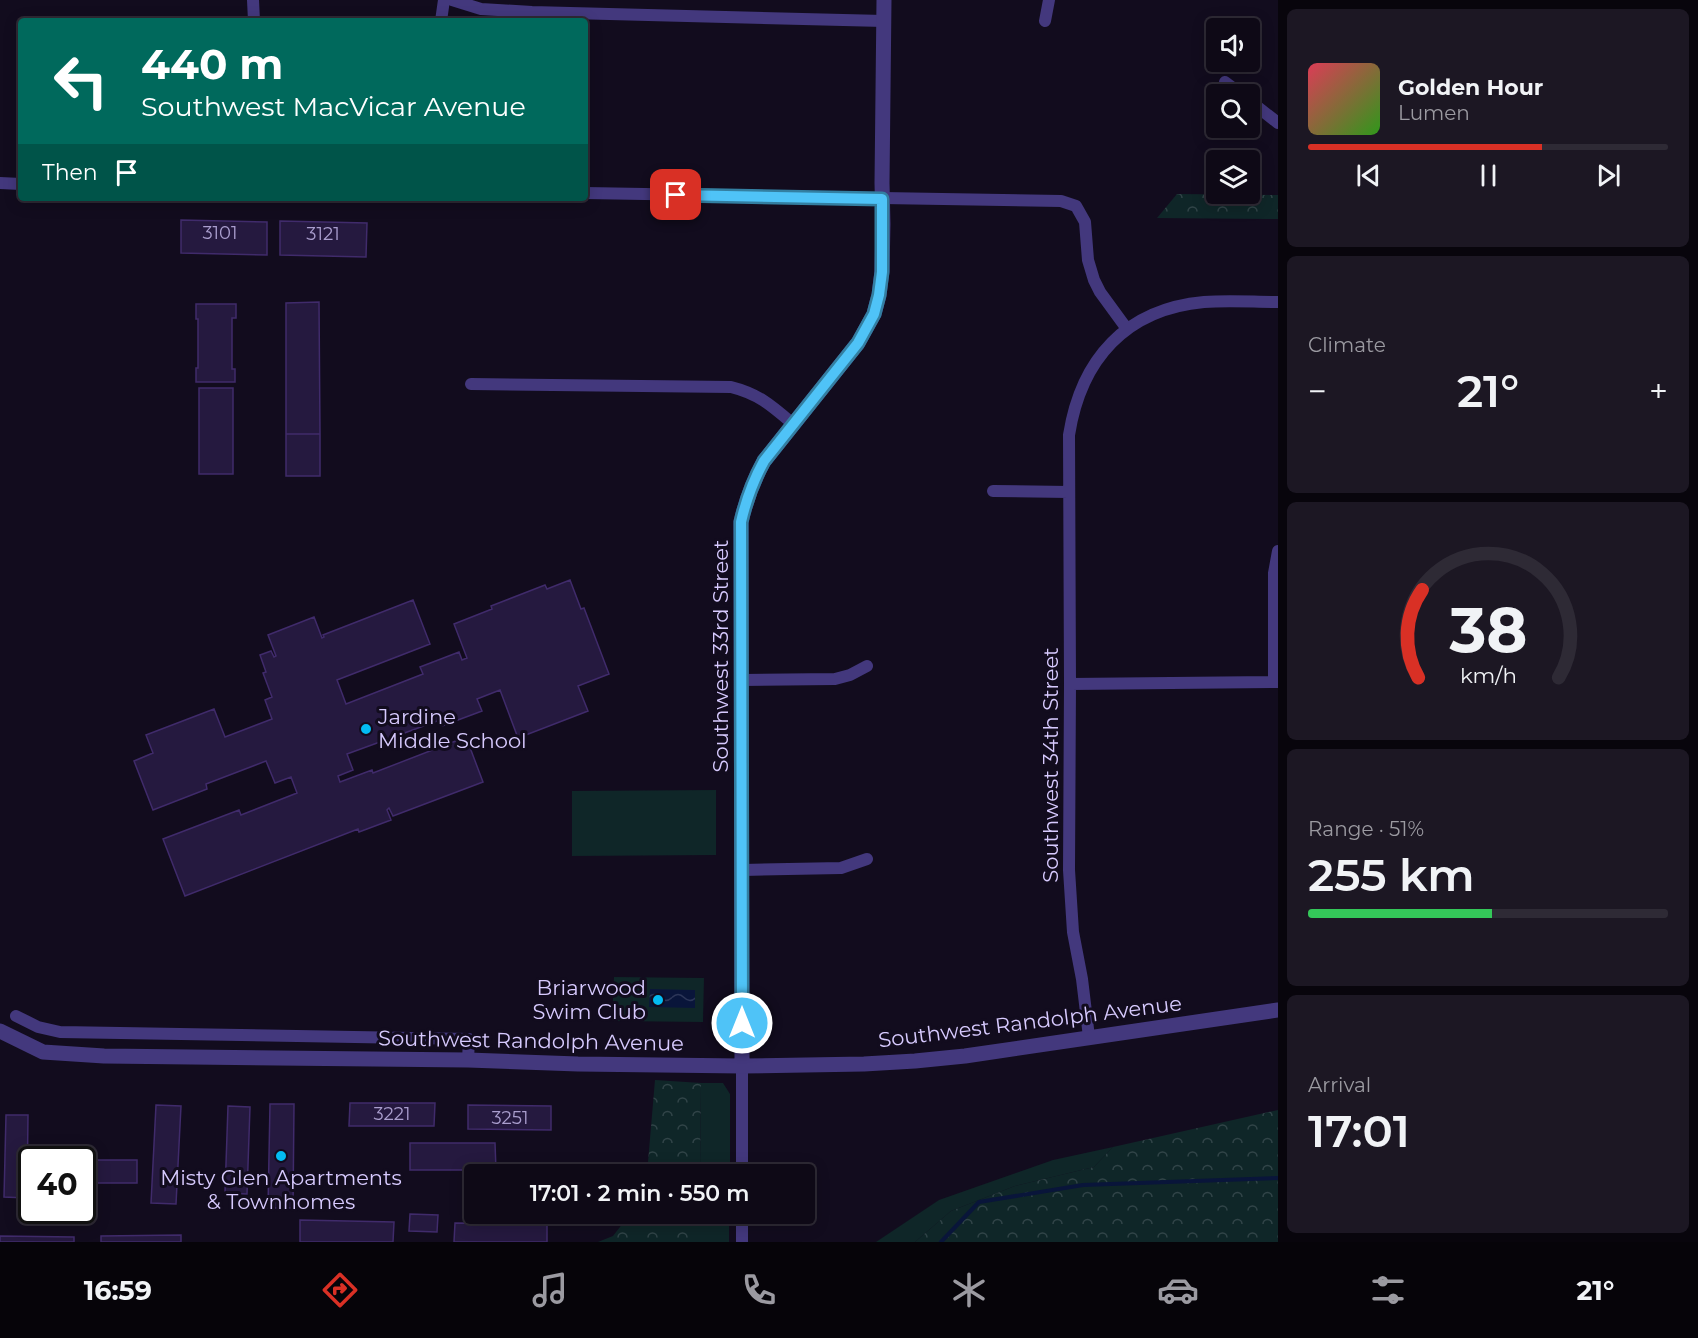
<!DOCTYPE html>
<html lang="en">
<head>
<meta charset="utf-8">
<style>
	:root { --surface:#0e0916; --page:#1c1723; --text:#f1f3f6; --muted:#9b9aa1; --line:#2e2a35; --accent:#d93025 }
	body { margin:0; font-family:Montserrat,sans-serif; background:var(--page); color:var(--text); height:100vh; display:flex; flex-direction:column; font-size:22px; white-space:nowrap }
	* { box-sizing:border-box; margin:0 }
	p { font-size:20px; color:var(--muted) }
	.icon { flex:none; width:33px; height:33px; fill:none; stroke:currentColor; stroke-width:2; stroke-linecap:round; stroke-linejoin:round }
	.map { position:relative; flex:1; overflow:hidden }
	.panel { display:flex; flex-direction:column; gap:9px; padding:9px; background:#08050c; width:420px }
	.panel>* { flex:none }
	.top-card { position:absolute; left:18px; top:18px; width:570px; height:183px; border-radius:6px; box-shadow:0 3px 15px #0003,0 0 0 2px var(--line); background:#00695c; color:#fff; overflow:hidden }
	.tools { position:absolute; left:1206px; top:18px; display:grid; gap:12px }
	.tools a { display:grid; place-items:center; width:54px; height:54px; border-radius:6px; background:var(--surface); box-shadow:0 3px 15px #0003,0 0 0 2px var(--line); font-size:30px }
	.speed { position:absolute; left:18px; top:1146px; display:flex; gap:12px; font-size:30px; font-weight:700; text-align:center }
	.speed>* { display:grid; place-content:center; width:78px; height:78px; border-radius:50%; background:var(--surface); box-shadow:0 3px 15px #0003,0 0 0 2px var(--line); line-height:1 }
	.speed .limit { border:3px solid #111; border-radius:9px; background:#fff; color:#111 }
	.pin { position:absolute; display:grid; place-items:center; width:51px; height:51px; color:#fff; margin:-26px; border-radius:12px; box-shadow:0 3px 9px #0006 }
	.me { position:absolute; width:66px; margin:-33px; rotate:0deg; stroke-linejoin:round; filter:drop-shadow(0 0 4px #0008) }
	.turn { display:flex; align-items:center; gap:21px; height:126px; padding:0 24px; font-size:27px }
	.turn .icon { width:78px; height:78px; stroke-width:2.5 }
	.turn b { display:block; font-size:42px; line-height:51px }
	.then { display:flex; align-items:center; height:57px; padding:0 24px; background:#0003; gap:12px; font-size:22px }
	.big { font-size:45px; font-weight:600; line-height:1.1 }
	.panel .tile { flex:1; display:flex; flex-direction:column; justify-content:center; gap:9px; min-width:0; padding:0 21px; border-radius:9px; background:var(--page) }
	.panel .dial { align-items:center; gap:0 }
	.dial svg { height:156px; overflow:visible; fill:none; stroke:var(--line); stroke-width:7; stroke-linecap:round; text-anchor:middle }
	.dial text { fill:var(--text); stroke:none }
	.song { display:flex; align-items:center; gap:18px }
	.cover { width:72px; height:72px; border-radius:9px; background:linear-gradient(135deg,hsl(350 70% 55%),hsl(110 70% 35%)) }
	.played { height:6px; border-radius:3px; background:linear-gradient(90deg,var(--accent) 65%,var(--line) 65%) }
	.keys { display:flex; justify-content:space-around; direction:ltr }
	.heat { display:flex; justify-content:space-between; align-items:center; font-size:33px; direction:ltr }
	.charge { height:9px; border-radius:4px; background:linear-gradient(90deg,#34c759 51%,var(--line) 0) }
	.trip { position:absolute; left:464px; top:1164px; width:351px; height:60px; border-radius:6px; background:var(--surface); box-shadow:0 3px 15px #0003,0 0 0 2px var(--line); font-weight:600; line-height:60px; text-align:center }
	.dock { display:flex; height:96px; justify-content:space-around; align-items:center; background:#060409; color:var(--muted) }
	.dock .icon { width:42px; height:42px }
	.dock .selected { color:var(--accent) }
	.dock b { font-size:27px; color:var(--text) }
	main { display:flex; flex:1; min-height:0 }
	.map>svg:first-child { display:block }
	.grass { fill:#0f2628 }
	.forest { fill:url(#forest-crowns) }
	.water { fill:url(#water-waves) }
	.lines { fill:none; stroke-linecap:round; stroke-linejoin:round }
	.stream { stroke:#09153a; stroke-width:4 }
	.building { fill:#25193f; stroke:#402b6b; stroke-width:1.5 }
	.minor { stroke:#43387d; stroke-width:12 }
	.tertiary { stroke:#43387d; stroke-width:15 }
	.route-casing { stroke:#337fa1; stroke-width:15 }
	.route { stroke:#4fc3f7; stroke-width:10 }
	.poi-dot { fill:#03bbf2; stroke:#120c1e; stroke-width:2 }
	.labels { text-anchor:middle; stroke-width:6; stroke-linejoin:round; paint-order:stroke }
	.number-label { font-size:18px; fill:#aa9ece }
	.street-label { font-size:21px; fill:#d7cafe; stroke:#120c1e }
	.poi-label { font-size:21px; fill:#d7cafe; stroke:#120c1e; text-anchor:start }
</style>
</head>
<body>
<main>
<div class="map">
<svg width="1278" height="1242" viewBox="0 0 1278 1242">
	<defs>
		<pattern id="forest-crowns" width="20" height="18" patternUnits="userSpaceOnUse" patternTransform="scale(1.5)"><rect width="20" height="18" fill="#0f2628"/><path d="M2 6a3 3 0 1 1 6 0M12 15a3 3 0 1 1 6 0" fill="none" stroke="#314448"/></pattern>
		<pattern id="water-waves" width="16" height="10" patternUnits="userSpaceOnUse" patternTransform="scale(1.5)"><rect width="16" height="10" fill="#09153a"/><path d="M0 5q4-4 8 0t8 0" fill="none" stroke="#2c3658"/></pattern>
	</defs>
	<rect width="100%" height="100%" fill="#120c1e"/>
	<path class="grass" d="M716 790V855L572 856V791Z
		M614 977 704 978 703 1022 612 1021Z
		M701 1083H723L730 1094V1174H700Z
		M1113 1147 1094 1167 1015 1186 951 1211 915 1242H876L939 1200 1053 1160Z
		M700 1214H729V1242H700Z"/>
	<path class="forest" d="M1177 194 1278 195V219L1157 218Z
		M655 1080 701 1083 700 1174H647Z
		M1278 1110V1242H915L951 1211 1015 1186 1094 1167 1113 1147Z
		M630 1214H700V1242H598L613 1236Z"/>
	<path class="water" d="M650 989 695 990V1008L649 1007Z"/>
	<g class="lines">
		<path class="stream" d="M941 1242 979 1202 1083 1185 1278 1178"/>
	</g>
	<path class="building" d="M181 220 267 222V255L181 253Z
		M280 221 367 223 366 257 280 255Z
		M319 302 320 434H286V303Z
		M196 304H236V318H232V369H235V382H196V368H198V319H196Z
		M199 388H233V474H199Z
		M286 434H320V476H286Z
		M570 580 581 609 584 608 609 674 578 686 588 711 518 738 500 690 477 699 482 711 442 726 440 720 347 754 353 770 338 776 340 782 372 770 373 773 466 737 483 782 393 816 389 808 387 810 391 820 359 832 358 829 185 896 163 839 239 810 241 815 297 793 291 777 275 783 266 761 206 784 207 789 153 810 134 761 153 753 146 735 214 709 225 737 272 719 265 700 272 697 263 673 266 672 260 655 271 651 274 657 276 656 268 635 314 617 322 638 324 637 323 635 413 600 430 644 337 680 346 704 423 674 420 667 459 652 462 660 467 658 454 624 492 609 491 606 545 585 547 589Z
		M350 1103H435L434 1126H349Z
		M270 1104H294L293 1208H268Z
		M156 1105 181 1106 176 1204 151 1203Z
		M468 1105 551 1106V1130L468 1129Z
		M228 1106 250 1107 247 1194 225 1193Z
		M6 1115H28L27 1198 4 1197Z
		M410 1143H495L496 1170H410Z
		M82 1160H137V1183H82Z
		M410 1214 438 1215 437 1232 409 1231Z
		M300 1220 394 1222 393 1242H300Z
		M455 1223 547 1224V1242H454Z
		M181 1235V1242H101V1236Z
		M0 1236 74 1237V1242H0Z"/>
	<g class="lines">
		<path class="minor" d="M253 0 254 21
			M452 0 481 9 532 12 884 21
			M441 21 444 0
			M1045 21 1049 0
			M1225 82 1241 94
			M1250 101 1278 123
			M0 183 21 184
			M585 193 1061 201 1076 206 1085 222 1088 260 1094 280 1100 292 1127 329
			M471 384 731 387C759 394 772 406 793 424
			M993 491 1069 492
			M742 680 835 679 850 675 867 666
			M1274 682V573L1278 551
			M1070 684 1278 682
			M743 870 841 868 867 859
			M16 1016 38 1027 60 1032 469 1039 468 1060
			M1089 1037 1082 979 1073 932 1069 870 1070 684 1069 435C1081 359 1126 309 1204 302 1229 300 1254 302 1278 302
			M742 1066V1174
			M742 1242V1214"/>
		<path class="tertiary" d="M0 1031 43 1052 104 1056 468 1060 578 1064 742 1066 864 1064 915 1061 965 1056 1278 1010
			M742 1066 741 522C746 500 753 481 764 461L858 343 874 314 879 295 882 271 883 224 882 183 884 0"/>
	</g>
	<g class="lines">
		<defs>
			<path id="route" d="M676 195 882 199V272L879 295 874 314 858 343 764 461C753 481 746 500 741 522L742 1023"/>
		</defs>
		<use href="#route" class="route-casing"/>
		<use href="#route" class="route"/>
	</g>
	<g class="poi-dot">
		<circle cx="366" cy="729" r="6"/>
		<circle cx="658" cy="1000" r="6"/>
		<circle cx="281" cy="1156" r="6"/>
	</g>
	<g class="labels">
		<g class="number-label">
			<text x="220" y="239">3101</text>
			<text x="323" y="240">3121</text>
			<text x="392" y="1120">3221</text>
			<text x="510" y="1124">3251</text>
		</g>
		<g class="street-label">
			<text transform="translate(721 656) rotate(-90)" y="7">Southwest 33rd Street</text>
			<text transform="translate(1051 765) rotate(-90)" y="7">Southwest 34th Street</text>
			<text transform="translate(1030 1022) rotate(-7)" y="7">Southwest Randolph Avenue</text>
			<text transform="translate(531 1041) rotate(1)" y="7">Southwest Randolph Avenue</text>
		</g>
		<g class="poi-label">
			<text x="378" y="724">Jardine<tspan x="378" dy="24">Middle School</tspan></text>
			<text x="646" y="995" text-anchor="end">Briarwood<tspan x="646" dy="24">Swim Club</tspan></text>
			<text x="281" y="1185" text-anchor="middle">Misty Glen Apartments<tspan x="281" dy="24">&amp; Townhomes</tspan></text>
		</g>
	</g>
</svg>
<div class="tools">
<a><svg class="icon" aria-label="sound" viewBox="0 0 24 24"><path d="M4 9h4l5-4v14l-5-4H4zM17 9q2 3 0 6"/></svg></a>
<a><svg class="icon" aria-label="search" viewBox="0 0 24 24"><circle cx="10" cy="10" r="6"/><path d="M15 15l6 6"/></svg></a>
<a><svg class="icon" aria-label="layers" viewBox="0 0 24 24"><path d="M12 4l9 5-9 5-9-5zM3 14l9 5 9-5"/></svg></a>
</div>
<div class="speed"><div class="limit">40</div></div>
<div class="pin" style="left:676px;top:195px;background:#d93025"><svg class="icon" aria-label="arrive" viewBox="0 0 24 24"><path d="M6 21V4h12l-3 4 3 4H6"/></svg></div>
<svg class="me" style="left:742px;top:1023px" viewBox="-20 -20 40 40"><circle r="17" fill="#4fc3f7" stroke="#fff" stroke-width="3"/><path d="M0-11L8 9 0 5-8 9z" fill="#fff"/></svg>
<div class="trip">17:01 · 2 min · 550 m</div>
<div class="top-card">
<div class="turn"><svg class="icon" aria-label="left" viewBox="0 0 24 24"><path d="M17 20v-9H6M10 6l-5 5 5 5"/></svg><div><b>440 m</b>Southwest MacVicar Avenue</div></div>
<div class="then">Then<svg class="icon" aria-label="arrive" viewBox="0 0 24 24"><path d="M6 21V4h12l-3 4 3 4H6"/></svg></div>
</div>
</div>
<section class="panel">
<div class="tile">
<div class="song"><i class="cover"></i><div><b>Golden Hour</b><p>Lumen</p></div></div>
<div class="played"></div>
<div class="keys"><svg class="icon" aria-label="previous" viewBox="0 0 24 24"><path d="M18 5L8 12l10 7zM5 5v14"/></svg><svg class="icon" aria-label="pause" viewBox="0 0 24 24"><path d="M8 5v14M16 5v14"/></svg><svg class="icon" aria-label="next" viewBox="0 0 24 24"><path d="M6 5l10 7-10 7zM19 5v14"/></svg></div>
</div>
<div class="tile"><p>Climate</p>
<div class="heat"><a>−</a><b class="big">21°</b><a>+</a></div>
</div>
<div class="tile dial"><svg viewBox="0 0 100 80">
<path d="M14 69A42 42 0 1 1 86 69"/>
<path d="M14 69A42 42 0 0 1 16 24" stroke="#d93025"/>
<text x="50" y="56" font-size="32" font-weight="700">38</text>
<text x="50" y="72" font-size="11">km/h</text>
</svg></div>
<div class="tile"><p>Range · 51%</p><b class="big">255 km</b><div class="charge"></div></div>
<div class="tile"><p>Arrival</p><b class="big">17:01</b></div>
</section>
</main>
<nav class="dock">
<b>16:59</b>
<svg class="icon selected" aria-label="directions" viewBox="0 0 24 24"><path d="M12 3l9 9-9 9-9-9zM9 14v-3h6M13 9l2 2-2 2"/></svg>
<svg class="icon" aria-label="music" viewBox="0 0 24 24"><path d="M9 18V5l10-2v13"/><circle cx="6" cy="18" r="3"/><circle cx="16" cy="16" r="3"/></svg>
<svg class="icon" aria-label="phone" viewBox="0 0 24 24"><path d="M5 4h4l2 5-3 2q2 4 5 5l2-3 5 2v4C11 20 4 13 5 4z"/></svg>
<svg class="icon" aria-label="climate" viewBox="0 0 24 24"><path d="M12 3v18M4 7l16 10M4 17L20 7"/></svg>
<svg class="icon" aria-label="car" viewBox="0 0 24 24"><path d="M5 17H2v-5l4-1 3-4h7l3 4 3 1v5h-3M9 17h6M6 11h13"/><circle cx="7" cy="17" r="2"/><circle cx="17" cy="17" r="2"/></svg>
<svg class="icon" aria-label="filters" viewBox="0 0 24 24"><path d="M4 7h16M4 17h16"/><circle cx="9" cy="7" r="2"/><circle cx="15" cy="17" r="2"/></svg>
<b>21°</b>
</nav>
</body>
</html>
